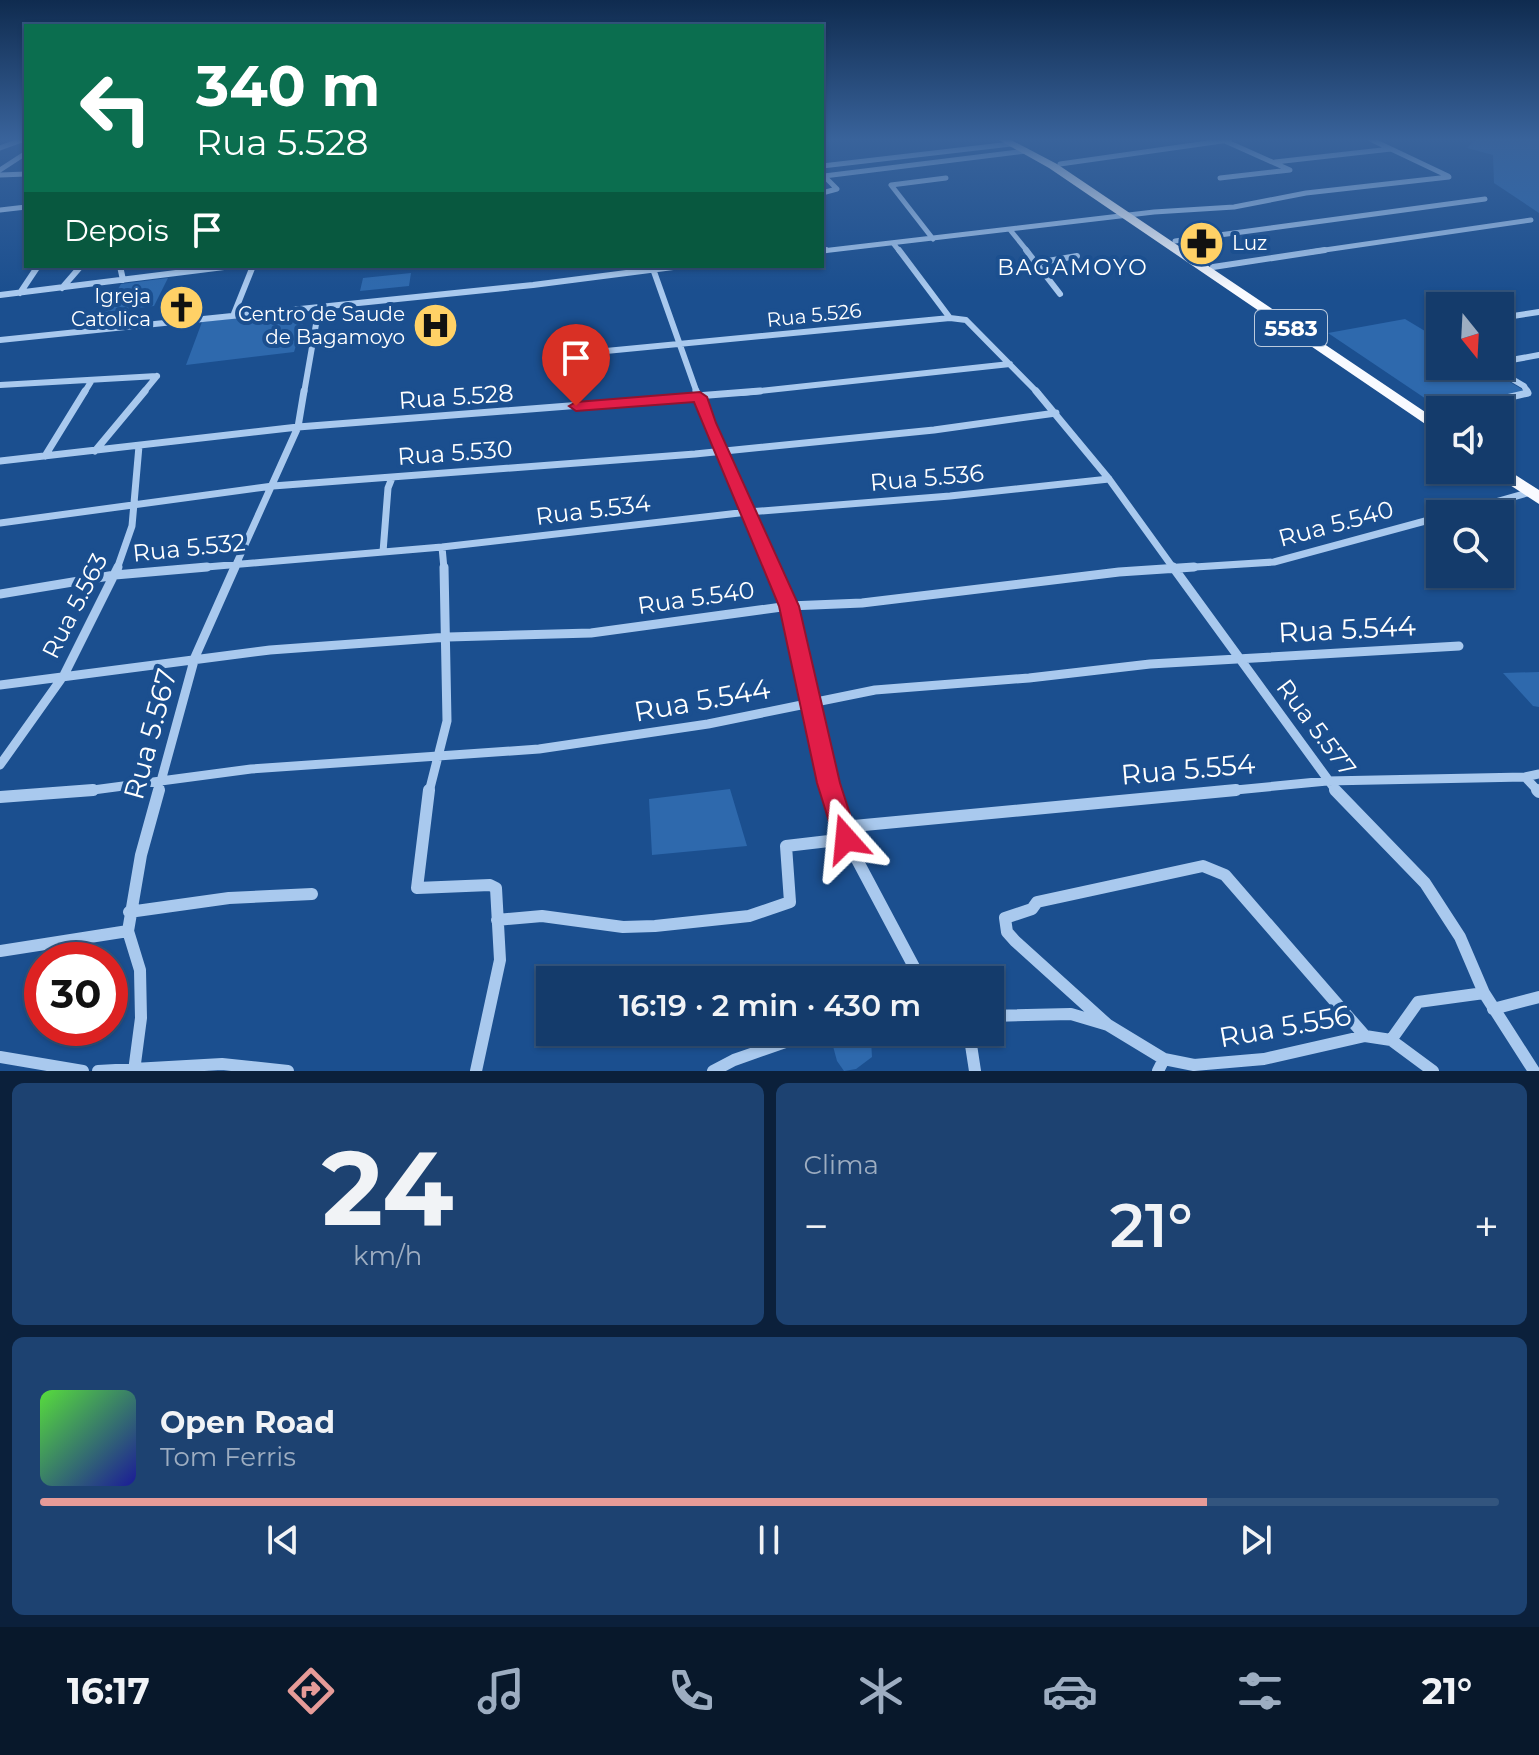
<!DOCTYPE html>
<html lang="pt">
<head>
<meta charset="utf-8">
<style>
	:root { --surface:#143b6b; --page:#1d4271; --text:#f1f3f6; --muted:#9dadc1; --line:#33557e; --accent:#e69b98 }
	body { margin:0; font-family:Montserrat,sans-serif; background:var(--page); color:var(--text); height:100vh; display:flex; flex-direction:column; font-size:30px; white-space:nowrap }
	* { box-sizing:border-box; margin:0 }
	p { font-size:26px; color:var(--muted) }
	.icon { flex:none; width:44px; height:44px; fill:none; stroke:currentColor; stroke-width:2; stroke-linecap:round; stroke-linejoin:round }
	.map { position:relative; height:1071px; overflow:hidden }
	.details { display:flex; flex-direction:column; gap:12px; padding:12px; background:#0b203b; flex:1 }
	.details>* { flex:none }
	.hud { position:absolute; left:24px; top:24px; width:800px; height:244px; border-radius:0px; box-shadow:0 2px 6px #0004,0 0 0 2px var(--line); background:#0b6e4f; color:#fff; overflow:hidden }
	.needle { width:52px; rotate:162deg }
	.buttons { position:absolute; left:1426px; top:292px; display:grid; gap:16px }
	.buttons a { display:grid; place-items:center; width:88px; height:88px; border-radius:0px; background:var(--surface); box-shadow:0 2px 6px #0004,0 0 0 2px var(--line); font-size:40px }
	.speed { position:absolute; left:24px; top:942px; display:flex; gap:16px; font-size:40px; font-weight:700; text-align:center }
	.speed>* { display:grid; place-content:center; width:104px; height:104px; border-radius:50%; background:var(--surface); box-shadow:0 2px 6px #0004,0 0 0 2px var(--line); line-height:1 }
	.speed .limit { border:12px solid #d22; background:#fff; color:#111 }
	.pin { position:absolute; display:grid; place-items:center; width:68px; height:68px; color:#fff; margin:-82px -34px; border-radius:50% 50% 50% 0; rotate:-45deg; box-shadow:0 0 8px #0007 }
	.pin .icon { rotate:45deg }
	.me { position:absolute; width:88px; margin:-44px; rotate:342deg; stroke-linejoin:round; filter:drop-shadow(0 0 6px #0008) }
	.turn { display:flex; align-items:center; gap:28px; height:168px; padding:0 40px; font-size:36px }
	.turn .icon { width:104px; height:104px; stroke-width:2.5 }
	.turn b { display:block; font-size:56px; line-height:68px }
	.then { display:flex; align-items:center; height:76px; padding:0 40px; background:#0003; gap:16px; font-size:30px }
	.big { font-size:60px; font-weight:600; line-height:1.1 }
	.details .tile { flex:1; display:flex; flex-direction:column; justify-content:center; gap:12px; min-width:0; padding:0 28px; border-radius:12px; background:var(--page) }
	.details .dial { align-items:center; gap:0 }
	.dial b { font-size:104px; line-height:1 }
	.song { display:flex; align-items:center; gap:24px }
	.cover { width:96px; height:96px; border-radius:12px; background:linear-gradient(135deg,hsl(110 70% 55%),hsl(240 70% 35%)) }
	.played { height:8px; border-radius:4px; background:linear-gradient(90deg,var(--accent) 80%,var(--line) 80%) }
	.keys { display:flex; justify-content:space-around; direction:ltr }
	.heat { display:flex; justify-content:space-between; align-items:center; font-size:44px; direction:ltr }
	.details .tiles { flex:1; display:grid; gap:12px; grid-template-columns:1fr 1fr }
	.tile:last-child { grid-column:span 2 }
	.trip { position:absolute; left:536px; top:966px; width:468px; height:80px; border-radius:0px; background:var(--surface); box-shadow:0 2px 6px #0004,0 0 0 2px var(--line); font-weight:600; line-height:80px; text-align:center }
	.tab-bar { display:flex; height:128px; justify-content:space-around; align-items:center; background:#08182b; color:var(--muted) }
	.tab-bar .icon { width:56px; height:56px }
	.tab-bar .current { color:var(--accent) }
	.tab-bar b { font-size:36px; color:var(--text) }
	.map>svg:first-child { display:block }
	.green { fill:#2e69ad }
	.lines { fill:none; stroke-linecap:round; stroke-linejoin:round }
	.minor-far4 { stroke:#a9c9ee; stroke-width:5 }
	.minor-far3 { stroke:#a9c9ee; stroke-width:6 }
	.minor-far2 { stroke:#a9c9ee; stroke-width:7 }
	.minor-far1 { stroke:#a9c9ee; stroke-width:9 }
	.minor { stroke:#a9c9ee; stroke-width:12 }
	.trunk { fill:#f8faff; fill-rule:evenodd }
	.route { fill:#e11d48; stroke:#92132f; stroke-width:2 }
	.labels { text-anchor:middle; stroke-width:8; stroke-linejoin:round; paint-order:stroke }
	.far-poi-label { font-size:20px; fill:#fff; stroke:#1b4f8f; text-anchor:end }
	.far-street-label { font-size:20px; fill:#fff; stroke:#1b4f8f }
	.far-neighbourhood-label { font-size:22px; letter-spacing:2px; fill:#fff; stroke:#1b4f8f }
	.shield { fill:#1b4f8f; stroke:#bbcadd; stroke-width:2 }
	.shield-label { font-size:22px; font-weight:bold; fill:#fff }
	.street-label { font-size:24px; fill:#fff; stroke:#1b4f8f }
	.near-street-label { font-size:28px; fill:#fff; stroke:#1b4f8f }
</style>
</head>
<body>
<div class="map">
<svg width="1539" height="1071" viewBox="0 0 1539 1071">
	<rect width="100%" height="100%" fill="#1b4f8f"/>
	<path class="green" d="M1475 140H1539V213L1494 183 1493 155 1467 148Z
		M411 273 409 286 360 291 363 278Z
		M168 278 154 306 104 312 121 284Z
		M307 310 294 352 186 365 202 322Z
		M1405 319 1440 340V366H1483L1525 391 1441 409 1328 333Z
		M1539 672V707L1533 706 1503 673Z
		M730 789 747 846 652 855 649 799Z
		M841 1032H865L871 1040 872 1057 856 1069 844 1071 837 1061 830 1035Z"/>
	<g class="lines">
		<path class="minor-far4" d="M1372 140 1448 176
			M0 148 22 140
			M1275 162 1391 149
			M1060 164 1229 140
			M822 166 1011 144
			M0 170 26 153
			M0 175 26 174
			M824 176 1026 151
			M1220 178 1290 170 1225 141
			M822 193 837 189 823 175
			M0 210 26 207
			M1011 231 1028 252
			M933 239 891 185 946 178
			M1175 241 1485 199
			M893 243 900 252
			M822 251 1154 212 1234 207 1306 193 1449 177
			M1311 252 1531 220"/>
		<path class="minor-far3" d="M899 250 950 318
			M1026 250 1060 294
			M822 251 826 250
			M1036 263 1077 256
			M120 266 123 280
			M652 266 697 393
			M1213 267 1325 250
			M62 288 81 266
			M20 293 38 266
			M0 295 232 266
			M233 316 253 266
			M1500 318 1539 312
			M1434 331 1440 336
			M0 340 533 285 681 266
			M554 356 950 318 966 320 1038 393
			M1500 362 1539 355
			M1490 366 1524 386 1528 393
			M0 385 157 376
			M84 393 92 380
			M143 393 157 376
			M304 393 319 307
			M741 393 1010 364"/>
		<path class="minor-far2" d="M696 391 773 569
			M1036 391 1109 479 1174 569
			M1455 410 1528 393 1527 391
			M1432 415 1440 413
			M95 451 145 391
			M45 456 85 391
			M0 461 298 427 760 391
			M1453 514 1531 492
			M0 523 273 486 695 454 934 430 1056 413
			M442 547 444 569
			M383 552 388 488 392 478
			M117 569 132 526 139 446
			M183 569 442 547 748 512 950 496 1109 479
			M234 569 298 427 304 391
			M1163 569 1274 562 1440 517"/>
		<path class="minor-far1" d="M772 567 789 606 831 792
			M1173 567 1337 792
			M0 594 115 575 207 567
			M0 685 270 650 448 637 591 633 789 606 862 603 1119 572 1194 567
			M0 765 64 675 118 567
			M1525 777 1539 792
			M78 792 251 769 539 749 708 724 875 690 1029 678 1150 664 1459 646
			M158 792 195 657 235 567
			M429 792 447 721 444 567
			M1215 792 1327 781 1525 777 1539 774"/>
		<path class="minor" d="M429 790 417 888 490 885 496 888 500 960 476 1071
			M830 790 846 839 921 980
			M1335 790 1425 883 1460 937 1484 993 1534 1071
			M1537 790 1539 792
			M0 797 93 790
			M843 827 1236 790
			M129 912 229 898 312 894
			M497 920 542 916 623 927 655 926 749 916 790 902 786 846 846 839
			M0 951 128 931
			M1493 1009 1539 997
			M990 1016 1071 1014 1108 1025 1164 1059 1194 1065 1264 1059 1365 1036 1391 1040 1433 1071
			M1108 1025 1015 941 1007 932 1005 918 1032 909 1037 902 1203 866 1225 875 1365 1036
			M969 1032 975 1071
			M1391 1040 1418 1002 1484 993
			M0 1057 83 1071
			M98 1071 222 1064 288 1071
			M134 1071 141 1018 140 970 128 931 141 855 159 790
			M713 1071 734 1060 814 1032
			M1158 1071 1164 1059"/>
		<path class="trunk" d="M999 140H1011L1057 164 1440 422V434L1049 168Z
			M1500 465 1539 490V504L1493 474 1491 470H1500Z"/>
	</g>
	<linearGradient id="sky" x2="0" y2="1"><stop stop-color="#0f2b4f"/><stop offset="0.48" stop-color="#39639b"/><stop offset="1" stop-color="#39639b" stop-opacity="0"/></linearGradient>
	<rect width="1539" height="290" fill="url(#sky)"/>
	<path class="route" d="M700 392 707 397 716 423 799 606 840 783 858 839 855 847 846 850 837 847 817 783 779 606 694 402 576 411 569 406 576 402Z"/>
	<defs>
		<symbol id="pharmacy-disc" viewBox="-11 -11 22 22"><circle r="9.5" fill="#ffd166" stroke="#1b4f8f"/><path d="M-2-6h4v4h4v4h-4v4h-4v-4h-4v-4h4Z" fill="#111"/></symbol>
		<symbol id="church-disc" viewBox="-11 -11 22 22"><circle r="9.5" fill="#ffd166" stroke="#1b4f8f"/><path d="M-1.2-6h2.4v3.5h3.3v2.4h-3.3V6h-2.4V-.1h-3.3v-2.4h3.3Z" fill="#111"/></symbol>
		<symbol id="hospital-disc" viewBox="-11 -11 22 22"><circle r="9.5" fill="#ffd166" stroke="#1b4f8f"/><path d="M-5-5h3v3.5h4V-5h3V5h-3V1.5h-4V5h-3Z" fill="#111"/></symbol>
	</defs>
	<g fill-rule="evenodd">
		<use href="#pharmacy-disc" x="1176" y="218" width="51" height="51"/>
		<use href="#church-disc" x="156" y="282" width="51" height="51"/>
		<use href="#hospital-disc" x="410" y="300" width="51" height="51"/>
	</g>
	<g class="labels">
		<g class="far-poi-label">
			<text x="1232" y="250" text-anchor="start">Luz</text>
			<text x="151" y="303">Igreja<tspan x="151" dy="23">Catolica</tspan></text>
			<text x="405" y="321">Centro de Saude<tspan x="405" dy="23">de Bagamoyo</tspan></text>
		</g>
		<g class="far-street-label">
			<text transform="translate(814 315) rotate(-6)" y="7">Rua 5.526</text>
		</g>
		<g class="far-neighbourhood-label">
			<text x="1073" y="275">BAGAMOYO</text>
		</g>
		<rect class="shield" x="1255" y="310" width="72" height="36" rx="6"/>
		<g class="shield-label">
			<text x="1291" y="336">5583</text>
		</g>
		<g class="street-label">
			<text transform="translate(456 397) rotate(-4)" y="8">Rua 5.528</text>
			<text transform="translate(455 453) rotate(-4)" y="8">Rua 5.530</text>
			<text transform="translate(927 478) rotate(-5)" y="8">Rua 5.536</text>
			<text transform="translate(593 510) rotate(-7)" y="8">Rua 5.534</text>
			<text transform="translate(1336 524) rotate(-15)" y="8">Rua 5.540</text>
			<text transform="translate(189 548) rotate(-6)" y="8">Rua 5.532</text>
			<text transform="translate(696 598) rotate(-8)" y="8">Rua 5.540</text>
			<text transform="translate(75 606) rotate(-63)" y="8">Rua 5.563</text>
			<text transform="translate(1316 728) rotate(53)" y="8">Rua 5.577</text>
		</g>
		<g class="near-street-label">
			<text transform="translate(1347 629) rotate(-3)" y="10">Rua 5.544</text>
			<text transform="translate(702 700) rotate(-10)" y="10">Rua 5.544</text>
			<text transform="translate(150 734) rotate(-75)" y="10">Rua 5.567</text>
			<text transform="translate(1188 769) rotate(-5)" y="10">Rua 5.554</text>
			<text transform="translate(1285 1026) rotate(-10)" y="10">Rua 5.556</text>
		</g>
	</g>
</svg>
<div class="buttons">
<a><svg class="needle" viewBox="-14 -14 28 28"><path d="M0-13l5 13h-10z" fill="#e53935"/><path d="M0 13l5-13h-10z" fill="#9dadc1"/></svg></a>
<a><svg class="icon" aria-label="sound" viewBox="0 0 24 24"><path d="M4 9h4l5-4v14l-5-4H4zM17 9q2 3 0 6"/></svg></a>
<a><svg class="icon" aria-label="search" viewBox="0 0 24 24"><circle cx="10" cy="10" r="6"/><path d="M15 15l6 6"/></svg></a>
</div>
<div class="speed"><div class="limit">30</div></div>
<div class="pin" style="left:576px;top:406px;background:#d93025"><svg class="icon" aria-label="arrive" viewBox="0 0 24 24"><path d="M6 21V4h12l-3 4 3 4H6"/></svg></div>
<svg class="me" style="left:846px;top:839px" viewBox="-20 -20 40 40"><path d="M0-17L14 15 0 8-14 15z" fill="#e11d48" stroke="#fff" stroke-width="4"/></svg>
<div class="trip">16:19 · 2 min · 430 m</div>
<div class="hud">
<div class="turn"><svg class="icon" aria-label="left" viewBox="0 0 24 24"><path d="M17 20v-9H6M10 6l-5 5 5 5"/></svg><div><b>340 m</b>Rua 5.528</div></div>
<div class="then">Depois<svg class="icon" aria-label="arrive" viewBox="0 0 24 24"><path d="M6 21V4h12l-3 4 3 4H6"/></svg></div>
</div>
</div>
<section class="details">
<div class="tiles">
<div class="tile dial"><b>24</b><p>km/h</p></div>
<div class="tile"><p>Clima</p>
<div class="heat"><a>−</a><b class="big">21°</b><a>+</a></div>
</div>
<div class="tile">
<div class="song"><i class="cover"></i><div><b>Open Road</b><p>Tom Ferris</p></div></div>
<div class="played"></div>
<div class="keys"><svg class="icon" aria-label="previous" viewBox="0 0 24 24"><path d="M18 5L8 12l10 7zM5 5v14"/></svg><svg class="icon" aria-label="pause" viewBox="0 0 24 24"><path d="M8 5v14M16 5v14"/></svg><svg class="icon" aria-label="next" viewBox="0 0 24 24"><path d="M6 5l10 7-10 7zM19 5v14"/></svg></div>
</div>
</div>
</section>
<nav class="tab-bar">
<b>16:17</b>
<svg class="icon current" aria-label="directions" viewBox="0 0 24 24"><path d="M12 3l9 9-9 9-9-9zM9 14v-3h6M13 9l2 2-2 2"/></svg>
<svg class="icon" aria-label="music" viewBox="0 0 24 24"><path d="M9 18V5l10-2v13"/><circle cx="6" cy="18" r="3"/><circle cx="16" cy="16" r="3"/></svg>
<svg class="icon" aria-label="phone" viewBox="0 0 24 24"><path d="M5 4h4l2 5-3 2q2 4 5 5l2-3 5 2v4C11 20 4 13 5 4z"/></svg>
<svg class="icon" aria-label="climate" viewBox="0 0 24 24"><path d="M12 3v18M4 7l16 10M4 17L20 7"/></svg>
<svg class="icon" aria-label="car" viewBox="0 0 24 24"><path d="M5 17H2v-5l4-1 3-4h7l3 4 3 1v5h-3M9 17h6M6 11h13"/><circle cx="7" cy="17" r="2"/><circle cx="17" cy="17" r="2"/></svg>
<svg class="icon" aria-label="filters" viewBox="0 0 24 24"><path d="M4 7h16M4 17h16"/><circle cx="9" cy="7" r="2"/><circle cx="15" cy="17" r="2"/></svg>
<b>21°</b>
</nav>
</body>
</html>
